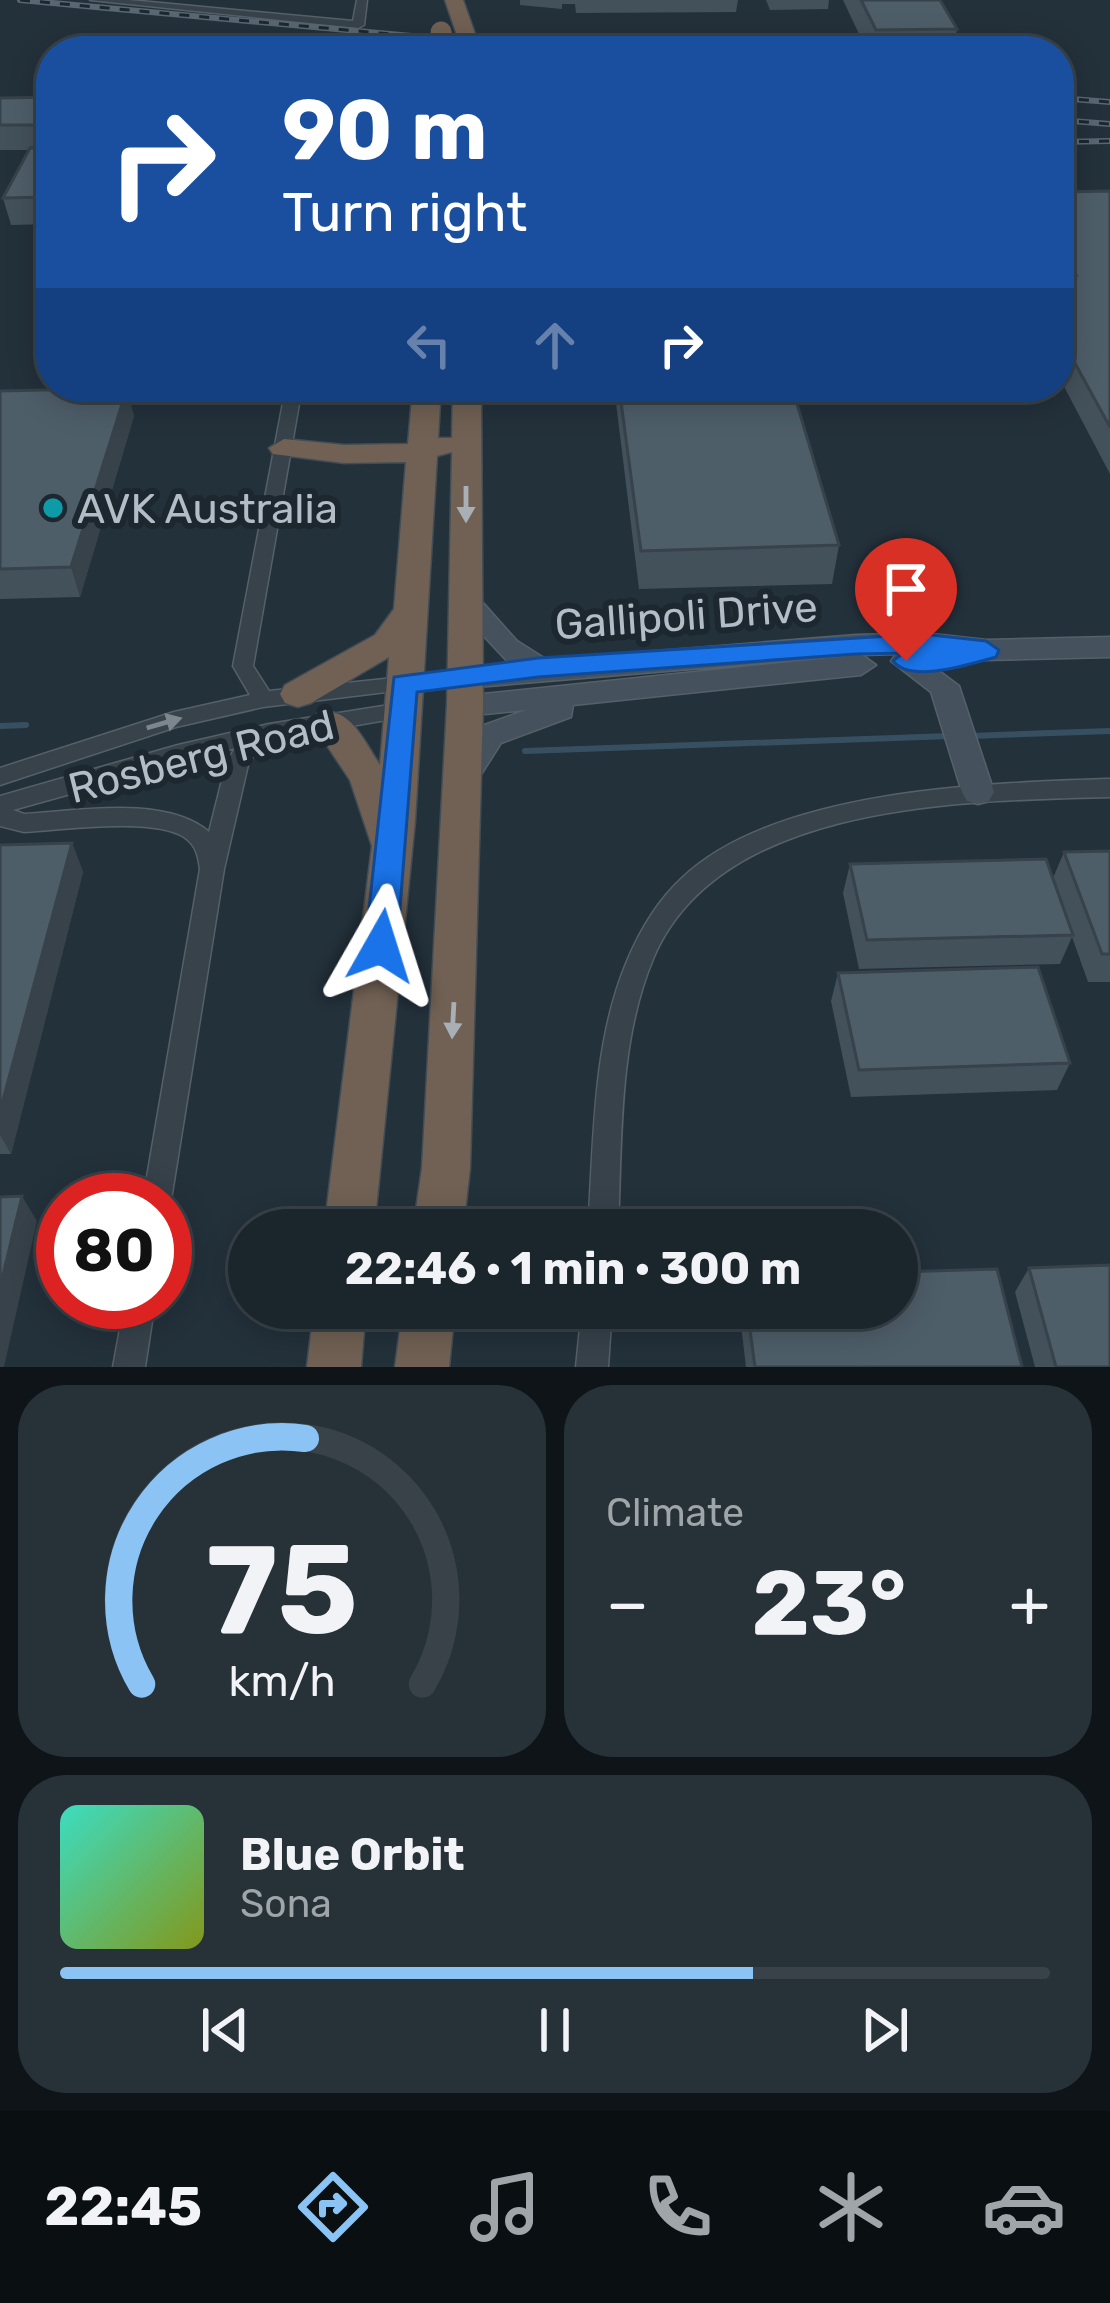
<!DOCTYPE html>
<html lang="en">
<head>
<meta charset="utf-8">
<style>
	:root { --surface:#1a252c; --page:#273138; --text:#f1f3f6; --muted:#9fa5a9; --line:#384248; --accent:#8ac3f4 }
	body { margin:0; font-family:Rubik,sans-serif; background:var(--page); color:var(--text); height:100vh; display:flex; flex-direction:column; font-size:45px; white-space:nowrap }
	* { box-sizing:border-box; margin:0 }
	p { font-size:39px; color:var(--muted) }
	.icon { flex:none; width:66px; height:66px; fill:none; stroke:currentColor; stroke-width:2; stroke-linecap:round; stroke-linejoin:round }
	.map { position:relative; height:1367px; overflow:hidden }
	.panel { display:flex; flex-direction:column; gap:18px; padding:18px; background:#0e1418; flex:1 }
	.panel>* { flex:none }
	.hud { position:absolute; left:36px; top:36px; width:1038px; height:366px; border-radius:48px; box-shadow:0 6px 30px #0003,0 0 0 3px var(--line); background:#1a4fa0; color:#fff; overflow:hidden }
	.speed { position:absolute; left:36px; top:1173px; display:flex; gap:24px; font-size:60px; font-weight:700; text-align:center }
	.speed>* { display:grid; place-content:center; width:156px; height:156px; border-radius:50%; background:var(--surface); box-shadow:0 6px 30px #0003,0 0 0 3px var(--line); line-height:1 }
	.speed .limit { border:18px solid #d22; background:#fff; color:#111 }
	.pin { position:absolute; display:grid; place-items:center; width:102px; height:102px; color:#fff; margin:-123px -51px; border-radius:50% 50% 50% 0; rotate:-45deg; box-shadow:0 0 12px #0007 }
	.pin .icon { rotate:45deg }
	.me { position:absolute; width:132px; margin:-66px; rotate:6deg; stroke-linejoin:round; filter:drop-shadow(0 0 9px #0008) }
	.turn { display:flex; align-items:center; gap:42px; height:252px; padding:0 48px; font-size:54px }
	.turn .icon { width:156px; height:156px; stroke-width:2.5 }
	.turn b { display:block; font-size:84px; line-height:102px }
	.lanes { display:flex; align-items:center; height:114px; padding:0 48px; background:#0003; justify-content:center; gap:60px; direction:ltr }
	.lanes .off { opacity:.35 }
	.big { font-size:90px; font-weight:700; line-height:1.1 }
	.panel .widget { flex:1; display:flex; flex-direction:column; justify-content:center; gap:18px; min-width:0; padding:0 42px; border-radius:48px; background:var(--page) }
	.panel .dial { align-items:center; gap:0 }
	.dial svg { height:312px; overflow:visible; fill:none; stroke:var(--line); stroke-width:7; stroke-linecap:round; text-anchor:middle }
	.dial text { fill:var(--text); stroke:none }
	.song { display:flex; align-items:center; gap:36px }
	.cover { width:144px; height:144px; border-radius:18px; background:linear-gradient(135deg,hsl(170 70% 55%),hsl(70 70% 35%)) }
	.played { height:12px; border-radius:6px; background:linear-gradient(90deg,var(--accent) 70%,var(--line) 70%) }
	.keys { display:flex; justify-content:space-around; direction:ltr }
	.heat { display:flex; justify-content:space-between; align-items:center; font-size:66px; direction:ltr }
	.panel .tiles { flex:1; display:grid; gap:18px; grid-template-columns:1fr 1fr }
	.widget:last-child { grid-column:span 2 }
	.trip { position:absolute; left:228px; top:1209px; width:690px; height:120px; border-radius:60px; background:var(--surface); box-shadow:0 6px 30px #0003,0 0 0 3px var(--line); font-weight:700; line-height:120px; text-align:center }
	.tab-bar { display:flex; height:192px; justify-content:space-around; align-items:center; background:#0a0f12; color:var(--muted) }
	.tab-bar .icon { width:84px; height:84px }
	.tab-bar .on { color:var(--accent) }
	.tab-bar b { font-size:54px; color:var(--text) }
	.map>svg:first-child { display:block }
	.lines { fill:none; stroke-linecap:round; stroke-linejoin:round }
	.stream { stroke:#375061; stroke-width:6 }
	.street-casing { stroke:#556069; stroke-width:3 }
	.secondary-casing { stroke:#556069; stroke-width:3 }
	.highway-casing { stroke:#424d56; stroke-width:3 }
	.street { fill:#37424b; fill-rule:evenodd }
	.secondary { fill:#45525e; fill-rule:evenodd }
	.highway { fill:#716154; fill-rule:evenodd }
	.rail-casing { stroke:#596772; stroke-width:6 }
	.rail { stroke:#1c2730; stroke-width:3; stroke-dasharray:10; stroke-linecap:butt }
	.highway-bridge-casing { stroke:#424d56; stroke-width:22; stroke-linecap:butt }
	.highway-bridge { stroke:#716154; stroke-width:21 }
	.wall { fill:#43515a }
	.shaded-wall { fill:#37424a }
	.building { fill:#4e5e69; stroke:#37424a; stroke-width:3 }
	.oneway { fill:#a8afb6 }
	.oneway2 { fill:#7b868f }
	.route { fill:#1a73e8; stroke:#114b97; stroke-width:3 }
	.culture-dot { fill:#0f9aa8; stroke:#1c2730; stroke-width:4.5 }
	.labels { text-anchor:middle; stroke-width:12; stroke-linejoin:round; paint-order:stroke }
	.poi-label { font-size:42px; fill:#b2bdc7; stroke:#1c2730; text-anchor:start }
	.street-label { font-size:42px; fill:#b2bdc7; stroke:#1c2730 }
</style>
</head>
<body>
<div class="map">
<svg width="1110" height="1367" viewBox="0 0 1110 1367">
	<rect width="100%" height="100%" fill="#23313b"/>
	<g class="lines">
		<path class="stream" d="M0 726 26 725
			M970 736 1110 731
			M525 751 950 736"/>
		<defs>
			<path id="street" d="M90 0H129L353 21 357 0H367L364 25 358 28Z
				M286 387H302L253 666 269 691 404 677 411 679 415 684 411 689 263 707 176 727 0 785V768L174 712 250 695 233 666Z
				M402 703 410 706 413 711 410 716 275 739 254 755 248 765 224 869 171 1200 165 1211V1200H143L200 869C198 855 196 845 184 837 152 817 62 830 24 832L0 826V796L178 745 269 724ZM235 748 226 764 209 832C166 795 77 811 24 814L13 810Z
				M1110 779V797C965 801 719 801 653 959 618 1043 622 1141 618 1230H588C594 1141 592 1044 627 961 640 930 658 900 682 878 776 789 987 783 1110 779Z
				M125 1302H155L145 1367H113Z
				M582 1308H612L608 1367H576Z"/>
			<path id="secondary" d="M466 593 476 595 517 641 547 660 856 635 923 633 986 640 1110 637V657L986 660 915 653 959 686 994 792 989 801 978 804 967 801 962 792 931 692 891 661 896 654 862 655 876 665 861 675 573 705 571 717 501 743 473 787H451L446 778 479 727 526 710 465 716 454 713 450 705 454 697 858 655 464 688 449 677 453 670 509 663 452 602Z"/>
			<path id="highway" d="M445 0H463L475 34 472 38H458Z
				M413 387H441L438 438H452L453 387H481L483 705 470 1168 463 1230H413L422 1168 447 705 452 452 437 456 415 821 374 1230H324L372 846 350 780 312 723 318 713C350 704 364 742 380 765L389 657 311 703 298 707 285 703 280 694 285 685 375 635 394 609 406 462 344 463 273 454 269 448 284 439 344 445 408 444Z
				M314 1308H366L361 1367H307Z
				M403 1308H455L449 1367H395Z"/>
		</defs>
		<use href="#street" class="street-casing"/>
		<use href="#secondary" class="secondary-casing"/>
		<use href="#highway" class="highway-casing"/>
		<use href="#street" class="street"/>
		<use href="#secondary" class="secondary"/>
		<use href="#highway" class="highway"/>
		<defs>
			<path id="rail" d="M20 0 575 51
				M1059 98 1110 102
				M1059 120 1110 124
				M1059 142 1110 141"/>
		</defs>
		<use href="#rail" class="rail-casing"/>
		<use href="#rail" class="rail"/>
		<defs>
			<path id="highway-bridge" d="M441 32 443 51"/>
		</defs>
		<use href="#highway-bridge" class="highway-bridge-casing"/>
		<use href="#highway-bridge" class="highway-bridge"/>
	</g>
	<path class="wall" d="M520 0H738L736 12 576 13 575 4H562V9L520 5Z
		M766 0H829L828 9 770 10Z
		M843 0H940L957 29 953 51H867Z
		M51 97V224L11 225 3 198 29 150H0V98Z
		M1110 191V474L1059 377V192Z
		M614 387H792L839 545 832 584 639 589Z
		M0 391 134 416 80 597 0 599Z
		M72 843 83 872 11 1154H0V845Z
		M1110 851V982H1088L1072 937 1060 964 859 969 843 893 850 864 1053 878 1064 852Z
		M838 973 1070 1063 1057 1090 851 1097 831 1001Z
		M1029 1268 1110 1367H1035L1015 1292Z
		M739 1308H897L1022 1367H746Z"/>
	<path class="shaded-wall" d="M127 388 134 416 80 597 71 567Z
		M72 843 83 872 11 1154 0 1135V1111Z
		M22 1196 37 1221 4 1367H0V1287Z"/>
	<path class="building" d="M861 0H940L957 29 876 30Z
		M51 97V125H0V98Z
		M51 147V197L3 198 30 148Z
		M1110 191V427L1059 334V275H1076L1059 247V192Z
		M619 387H792L839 545 641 551Z
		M127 388 71 567 0 569V391Z
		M72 843 0 1111V845Z
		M1110 851V954H1102L1064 852Z
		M1046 859 1073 935 867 940 850 864Z
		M1038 967 1070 1063 859 1070 838 973Z
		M22 1196 0 1287V1197Z
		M1110 1265V1367H1056L1029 1268Z
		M997 1269 1022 1367H755L747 1308H897V1272Z"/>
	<defs><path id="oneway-solid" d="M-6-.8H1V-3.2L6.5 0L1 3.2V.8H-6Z" transform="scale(3)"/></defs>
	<g class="oneway">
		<use href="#oneway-solid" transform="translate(466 504) rotate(90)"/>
		<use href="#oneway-solid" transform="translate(453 1020) rotate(93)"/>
	</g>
	<use class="oneway2" href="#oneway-solid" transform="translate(164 723) rotate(-16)"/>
	<path class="route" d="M922 634 986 641 999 650 996 657C970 664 911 684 893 661L903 653 856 654 538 677 417 692 397 946 392 956 381 960 370 956 365 946 394 677 538 658Z"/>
	<circle class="culture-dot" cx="53" cy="508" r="12"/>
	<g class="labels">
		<g class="poi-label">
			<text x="77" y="523">AVK Australia</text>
		</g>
		<g class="street-label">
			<text transform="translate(686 615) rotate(-4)" y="15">Gallipoli Drive</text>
			<text transform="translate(201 756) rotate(-14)" y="15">Rosberg Road</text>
		</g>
	</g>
</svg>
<div class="speed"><div class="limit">80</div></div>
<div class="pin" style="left:906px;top:661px;background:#d93025"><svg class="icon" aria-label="arrive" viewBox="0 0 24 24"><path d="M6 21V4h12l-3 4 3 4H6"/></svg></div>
<svg class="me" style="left:381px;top:946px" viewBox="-20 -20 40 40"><path d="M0-17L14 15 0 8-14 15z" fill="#1a73e8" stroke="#fff" stroke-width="4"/></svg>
<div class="trip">22:46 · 1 min · 300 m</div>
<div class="hud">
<div class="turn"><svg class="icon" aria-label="right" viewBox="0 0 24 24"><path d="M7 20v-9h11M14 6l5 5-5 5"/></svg><div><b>90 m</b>Turn right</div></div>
<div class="lanes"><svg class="icon off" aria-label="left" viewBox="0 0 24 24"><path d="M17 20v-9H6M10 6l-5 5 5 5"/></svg><svg class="icon off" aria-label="ahead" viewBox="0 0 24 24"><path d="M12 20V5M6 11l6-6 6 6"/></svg><svg class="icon" aria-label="right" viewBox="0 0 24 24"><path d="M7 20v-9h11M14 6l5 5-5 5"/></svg></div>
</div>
</div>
<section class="panel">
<div class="tiles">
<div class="widget dial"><svg viewBox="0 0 100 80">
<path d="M14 69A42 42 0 1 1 86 69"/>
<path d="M14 69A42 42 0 0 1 56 6" stroke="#8ac3f4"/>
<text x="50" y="56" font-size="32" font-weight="700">75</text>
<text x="50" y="72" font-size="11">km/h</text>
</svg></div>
<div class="widget"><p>Climate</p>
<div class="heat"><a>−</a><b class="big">23°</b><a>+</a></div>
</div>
<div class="widget">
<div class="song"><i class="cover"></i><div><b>Blue Orbit</b><p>Sona</p></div></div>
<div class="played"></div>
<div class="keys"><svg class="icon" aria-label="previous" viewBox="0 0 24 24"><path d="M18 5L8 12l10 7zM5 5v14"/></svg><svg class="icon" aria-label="pause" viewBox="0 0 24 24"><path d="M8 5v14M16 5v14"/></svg><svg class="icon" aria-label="next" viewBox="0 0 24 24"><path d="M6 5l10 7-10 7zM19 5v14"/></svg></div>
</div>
</div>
</section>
<nav class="tab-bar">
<b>22:45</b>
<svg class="icon on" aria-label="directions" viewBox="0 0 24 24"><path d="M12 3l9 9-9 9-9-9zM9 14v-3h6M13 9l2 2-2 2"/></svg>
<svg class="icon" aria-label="music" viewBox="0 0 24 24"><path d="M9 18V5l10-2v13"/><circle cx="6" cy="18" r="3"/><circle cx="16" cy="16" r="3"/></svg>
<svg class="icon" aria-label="phone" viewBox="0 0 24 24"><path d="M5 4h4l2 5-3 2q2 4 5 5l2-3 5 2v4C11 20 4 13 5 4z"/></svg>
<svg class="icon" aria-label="climate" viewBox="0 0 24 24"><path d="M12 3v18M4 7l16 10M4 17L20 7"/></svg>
<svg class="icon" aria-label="car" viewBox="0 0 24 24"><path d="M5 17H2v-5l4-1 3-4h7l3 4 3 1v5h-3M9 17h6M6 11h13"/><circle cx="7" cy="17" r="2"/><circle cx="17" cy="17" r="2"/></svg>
</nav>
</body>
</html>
